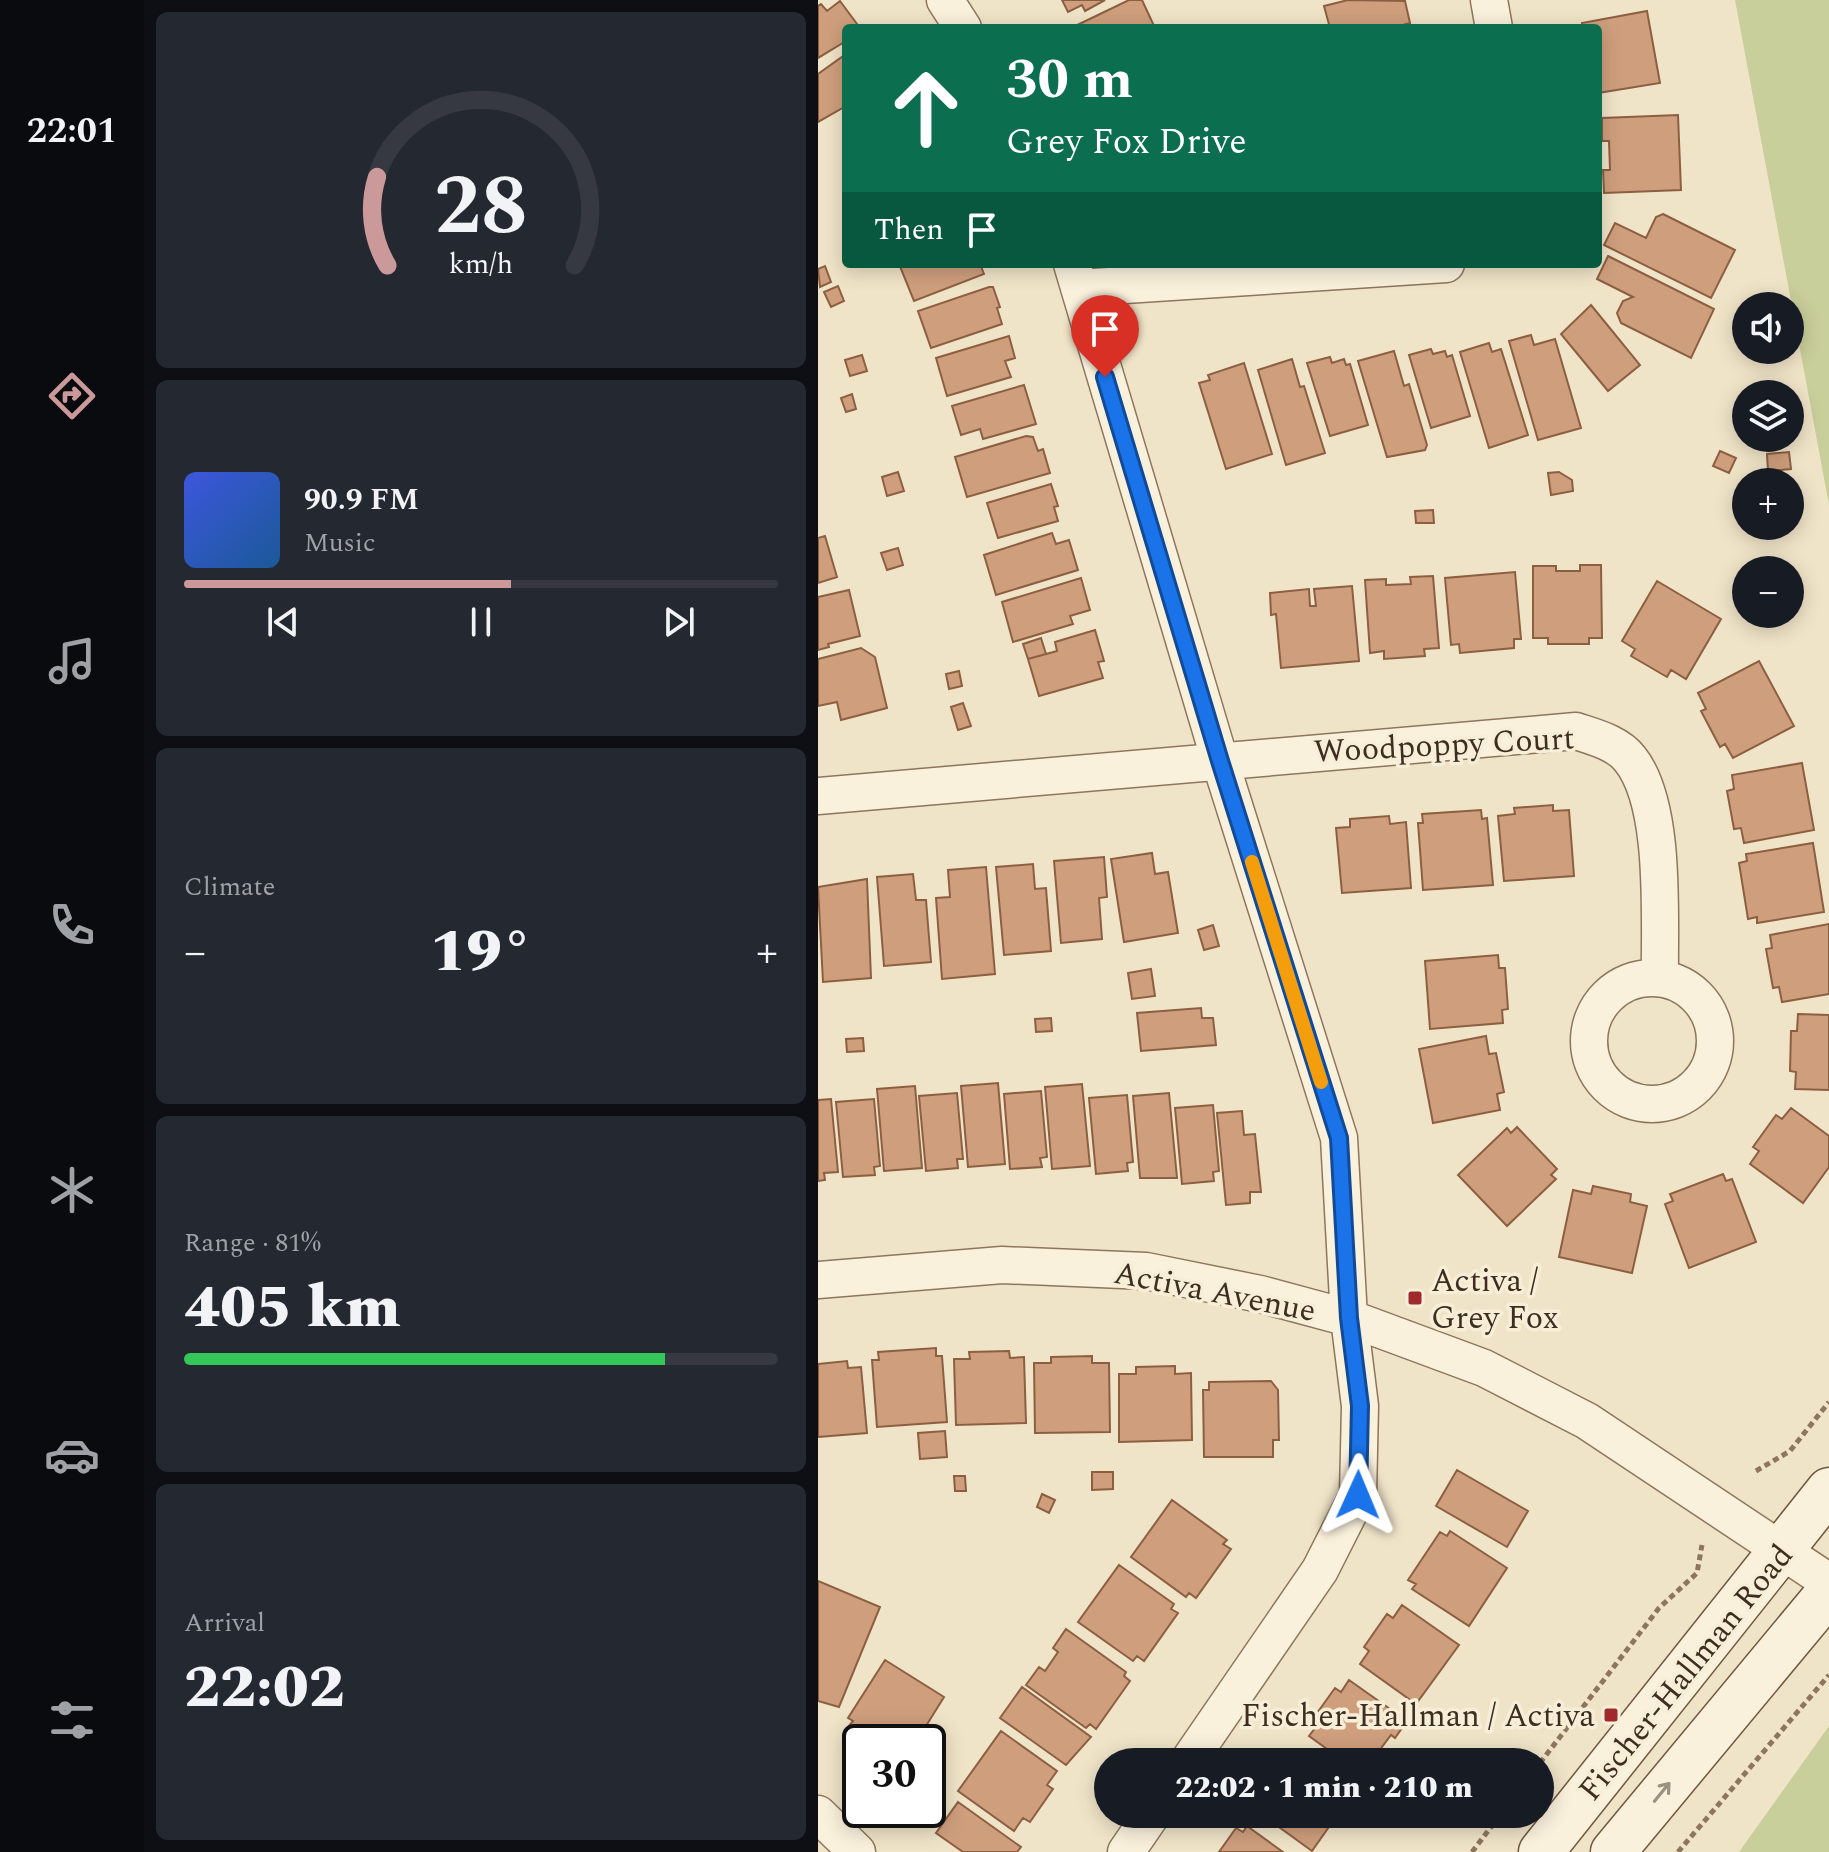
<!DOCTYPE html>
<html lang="en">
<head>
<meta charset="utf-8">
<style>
	:root { --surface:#171b24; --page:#242831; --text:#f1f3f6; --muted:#9ea1a6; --line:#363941; --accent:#cc999b }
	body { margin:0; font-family:Spectral,serif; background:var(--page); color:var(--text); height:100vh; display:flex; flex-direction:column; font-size:30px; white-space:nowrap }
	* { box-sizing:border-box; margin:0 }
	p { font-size:26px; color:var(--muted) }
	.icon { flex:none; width:44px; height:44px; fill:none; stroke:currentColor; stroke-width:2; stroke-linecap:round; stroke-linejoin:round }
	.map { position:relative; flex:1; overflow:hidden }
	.sheet { display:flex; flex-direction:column; gap:12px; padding:12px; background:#0d0f14; width:674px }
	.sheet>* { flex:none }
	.banner { position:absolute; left:24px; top:24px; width:760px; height:244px; border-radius:8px; box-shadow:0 4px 20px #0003; background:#0b6e4f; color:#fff; overflow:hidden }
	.tools { position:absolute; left:914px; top:292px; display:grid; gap:16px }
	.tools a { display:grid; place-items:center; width:72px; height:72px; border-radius:50%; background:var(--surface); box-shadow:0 4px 20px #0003; font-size:40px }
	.speed { position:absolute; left:24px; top:1724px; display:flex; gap:16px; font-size:40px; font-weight:700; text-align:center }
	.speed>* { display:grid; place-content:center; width:104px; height:104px; border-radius:50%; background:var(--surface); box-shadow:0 4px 20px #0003; line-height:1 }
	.speed .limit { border:4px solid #111; border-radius:12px; background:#fff; color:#111 }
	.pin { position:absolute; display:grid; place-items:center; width:68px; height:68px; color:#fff; margin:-82px -34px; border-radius:50% 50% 50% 0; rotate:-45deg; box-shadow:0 0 8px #0007 }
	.pin .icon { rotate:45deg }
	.me { position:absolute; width:88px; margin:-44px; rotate:1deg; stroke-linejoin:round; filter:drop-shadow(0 0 6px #0008) }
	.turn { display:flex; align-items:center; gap:28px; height:168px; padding:0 32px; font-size:36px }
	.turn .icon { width:104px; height:104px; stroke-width:2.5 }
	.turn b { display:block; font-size:56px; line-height:68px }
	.then { display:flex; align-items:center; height:76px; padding:0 32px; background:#0003; gap:16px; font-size:30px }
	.big { font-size:60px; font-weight:800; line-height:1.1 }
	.sheet .tile { flex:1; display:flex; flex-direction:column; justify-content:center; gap:12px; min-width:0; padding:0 28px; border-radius:12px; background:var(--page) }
	.sheet .dial { align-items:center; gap:0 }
	.dial svg { height:208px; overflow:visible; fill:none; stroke:var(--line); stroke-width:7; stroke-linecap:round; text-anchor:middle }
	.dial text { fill:var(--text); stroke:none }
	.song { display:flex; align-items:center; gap:24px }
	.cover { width:96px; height:96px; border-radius:12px; background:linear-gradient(135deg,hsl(230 70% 55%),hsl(210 70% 35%)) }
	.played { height:8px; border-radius:4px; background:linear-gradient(90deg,var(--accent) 55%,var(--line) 55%) }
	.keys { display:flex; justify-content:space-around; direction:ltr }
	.heat { display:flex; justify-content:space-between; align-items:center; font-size:44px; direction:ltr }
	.charge { height:12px; border-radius:6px; background:linear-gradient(90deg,#34c759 81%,var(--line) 0) }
	.trip { position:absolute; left:276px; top:1748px; width:460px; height:80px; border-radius:40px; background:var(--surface); box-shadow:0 4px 20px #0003; font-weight:800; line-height:80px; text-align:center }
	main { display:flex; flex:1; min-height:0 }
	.dock { display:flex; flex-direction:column; width:144px; justify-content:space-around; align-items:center; background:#090b0e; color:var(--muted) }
	.dock .icon { width:56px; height:56px }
	.dock .on { color:var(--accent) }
	.dock b { font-size:36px; color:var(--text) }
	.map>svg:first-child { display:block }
	.green { fill:#c9cf9b }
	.building { fill:#cf9f7d; stroke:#8d5f41; stroke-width:2 }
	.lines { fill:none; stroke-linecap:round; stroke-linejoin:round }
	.minor-casing { stroke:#8d765c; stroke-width:39 }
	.secondary-casing { stroke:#6f573f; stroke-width:47 }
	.path { stroke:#8d765c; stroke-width:5; stroke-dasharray:6 4; stroke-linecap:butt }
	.minor { stroke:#faf1dc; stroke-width:36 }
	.secondary { stroke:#faf1dc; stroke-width:44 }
	.oneway { stroke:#9c907e }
	.route-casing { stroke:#114b97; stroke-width:20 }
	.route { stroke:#1a73e8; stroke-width:14 }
	.slow { stroke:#f59e0b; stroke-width:14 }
	.poi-dot { fill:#9e2a2b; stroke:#f7eed8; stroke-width:3 }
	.labels { text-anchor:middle; stroke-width:7; stroke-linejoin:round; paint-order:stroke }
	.street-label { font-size:32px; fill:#3d2e20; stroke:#f7eed8 }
	.poi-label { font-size:32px; fill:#3d2e20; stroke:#f7eed8; text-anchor:start }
</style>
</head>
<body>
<main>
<nav class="dock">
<b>22:01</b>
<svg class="icon on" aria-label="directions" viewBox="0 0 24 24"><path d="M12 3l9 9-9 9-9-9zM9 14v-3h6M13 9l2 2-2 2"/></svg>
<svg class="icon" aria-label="music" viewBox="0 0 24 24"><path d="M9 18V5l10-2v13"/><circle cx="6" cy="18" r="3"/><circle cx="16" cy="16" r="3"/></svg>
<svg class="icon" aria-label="phone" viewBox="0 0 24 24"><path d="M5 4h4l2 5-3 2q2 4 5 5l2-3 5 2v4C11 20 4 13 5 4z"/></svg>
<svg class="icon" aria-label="climate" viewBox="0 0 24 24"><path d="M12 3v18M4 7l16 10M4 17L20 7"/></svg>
<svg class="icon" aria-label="car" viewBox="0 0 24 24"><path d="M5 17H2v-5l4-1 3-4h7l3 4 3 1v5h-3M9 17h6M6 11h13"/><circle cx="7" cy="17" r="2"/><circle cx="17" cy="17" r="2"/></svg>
<svg class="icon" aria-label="filters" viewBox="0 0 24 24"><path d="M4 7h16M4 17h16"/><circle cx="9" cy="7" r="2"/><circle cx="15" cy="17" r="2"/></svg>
</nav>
<section class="sheet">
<div class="tile dial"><svg viewBox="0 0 100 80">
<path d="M14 69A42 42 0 1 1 86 69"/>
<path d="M14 69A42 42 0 0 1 10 35" stroke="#cc999b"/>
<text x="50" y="56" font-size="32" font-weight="700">28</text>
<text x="50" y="72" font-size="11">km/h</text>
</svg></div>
<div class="tile">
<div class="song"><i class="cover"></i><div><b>90.9 FM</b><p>Music</p></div></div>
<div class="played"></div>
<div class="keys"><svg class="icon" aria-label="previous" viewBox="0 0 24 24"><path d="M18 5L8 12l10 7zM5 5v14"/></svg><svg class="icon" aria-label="pause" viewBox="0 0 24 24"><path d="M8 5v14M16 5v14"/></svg><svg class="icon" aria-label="next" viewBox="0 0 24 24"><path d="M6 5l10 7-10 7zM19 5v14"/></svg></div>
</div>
<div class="tile"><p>Climate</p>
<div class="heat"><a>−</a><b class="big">19°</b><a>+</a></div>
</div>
<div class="tile"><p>Range · 81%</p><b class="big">405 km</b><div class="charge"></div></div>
<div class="tile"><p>Arrival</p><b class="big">22:02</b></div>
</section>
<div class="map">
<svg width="1011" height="1852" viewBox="0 0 1011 1852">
	<rect width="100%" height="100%" fill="#f0e4c8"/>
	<path class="green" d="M917 0H1011V505Z
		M1011 1726V1852H921Z"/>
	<path class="building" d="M244 0H287L267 11 264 5 250 12Z
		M311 0H324L337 28H253Z
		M530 0 587 1 592 23 574 28H512L506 6Z
		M22 1 42 28H28V41L0 58V6L3 4 9 11Z
		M829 11 842 83 780 93V28H765L764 23Z
		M28 54V106L0 122V74Z
		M860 115 863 190 786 193 785 170H792L791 141H784V118Z
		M845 214 917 250 893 298 786 245 797 223 828 238 838 217Z
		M790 256 896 309 873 358 803 323 799 313 805 301 815 297 779 279Z
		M81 264H162L166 274 96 301Z
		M7 266 13 282 2 287 0 269Z
		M20 286 26 301 13 307 6 292Z
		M171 287H175L182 307 179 308 184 324 113 348 100 311Z
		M773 305 822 365 790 391 743 334Z
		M713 335 716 345 737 339 763 428 720 440 691 341Z
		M191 336 197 358 187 361 193 377 129 396 118 358Z
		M671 343 674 352 683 349 710 435 671 448 642 352Z
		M613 349 615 354 627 351 629 357 634 355 652 416 613 428 591 355Z
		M576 351 586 386 591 384 609 445 607 450 569 457 540 361Z
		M44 355 49 371 32 376 27 360Z
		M512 357 514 363 526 359 528 365 532 364 550 425 512 436 489 363Z
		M474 359 482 387 486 386 507 453 468 465 440 370Z
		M426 363 454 454 408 469 381 383 392 380 390 375Z
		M206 385 218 424 165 439 162 429 143 435 134 406Z
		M34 394 38 409 28 412 23 398Z
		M208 436 215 437 220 451 225 449 232 473 149 497 137 457Z
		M902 451 918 458 911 473 895 466Z
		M971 452 973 469 950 471 949 454Z
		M80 472 86 491 69 496 64 477Z
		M741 472 754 480 755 491 733 495 730 473Z
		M233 484 240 506 236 507 240 521 180 538 169 503Z
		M615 510 616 523H598L597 511Z
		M234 533 238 544 251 540 260 570 178 595 166 555Z
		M7 536 19 577 0 583V538Z
		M80 548 85 565 69 570 63 553Z
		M762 565H783L784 638H771V644H730V638H715V566H738V571H762Z
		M697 572 703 639H696V648L642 653 641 644 633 645 627 578Z
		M615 576 621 648 606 649 607 656 566 659V651L552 653 547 580 568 579V585L593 584 592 577Z
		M263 578 272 610 252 616 255 624 195 642 184 602Z
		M839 581 903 619 868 679 853 670 849 677 813 656 817 649 804 641Z
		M534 586 541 661 463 668 458 614 453 615 452 593 491 589 492 606H498L496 589Z
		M31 590 42 636 10 644 11 647 0 650V597Z
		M277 630 286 661 280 662 285 678 221 696 210 659 239 651 237 642Z
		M223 638 228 654 210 659 205 644Z
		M43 648 57 657 69 708 23 720 19 702 0 706V659Z
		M941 661 976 726 915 758 907 744 902 747 883 711 888 709 880 693Z
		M141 671 144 686 131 689 128 674Z
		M145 703 153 726 140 730 133 707Z
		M984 763 996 830 926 843 923 828 916 829 909 791 916 789 914 775Z
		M735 805V811L751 810 756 876 686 881 680 816 697 814 696 808Z
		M663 810 664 819 669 818 675 885 605 890 600 823H605L604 814Z
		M571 816 572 824 588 822 593 888 524 893 518 828 532 827V819Z
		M995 843 1006 912 939 923V917L930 919 921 863 929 861 928 854Z
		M334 853 337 874 350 872 360 933 306 942 293 859Z
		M286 857 289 897 281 898 284 939 243 943 236 861Z
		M215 864 217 889 228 888 233 951 186 955 178 867Z
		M168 867 177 974 124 979 118 898 132 897 130 870Z
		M95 874 98 900H108L113 962 66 966 59 877Z
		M49 879 53 978 5 982 0 887Z
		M1011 924V994L964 1002 961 987 955 988 948 949 954 948 952 935Z
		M395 925 401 946 386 950 380 930Z
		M680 955 681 968H687L690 1009 684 1010 685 1023 612 1029 607 961Z
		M333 969 337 996 314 999 310 973Z
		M383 1008 384 1018H395L398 1045 323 1051 319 1013Z
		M980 1014 1011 1015V1090L977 1089 978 1072 972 1071 973 1031H979Z
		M233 1018 234 1031 218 1032 217 1019Z
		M668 1036 671 1054 678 1053 686 1092 679 1094 682 1110 615 1123 601 1049Z
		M45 1038 46 1051 29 1052 28 1039Z
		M180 1083 187 1164 150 1167 143 1086Z
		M264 1084 272 1166 234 1169 227 1087Z
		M97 1086 104 1168 66 1171 59 1089Z
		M223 1091 229 1157 222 1158 224 1167 192 1169 186 1094Z
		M139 1093 145 1159H139L140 1168 108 1171 101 1096Z
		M351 1093 359 1178H322L315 1096Z
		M309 1095 315 1162 309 1163 310 1171 278 1174 271 1098Z
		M13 1099 20 1172 6 1173 7 1180 0 1181V1100Z
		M56 1099 62 1166 56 1167 57 1175 25 1177 18 1102Z
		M395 1105 401 1171 395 1172 396 1181 364 1184 357 1108Z
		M973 1108 1011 1136V1167L985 1203 932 1164 941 1151 935 1147 958 1115 964 1119Z
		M424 1111 426 1135 437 1134 443 1192H432V1203L408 1205 399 1113Z
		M699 1127 739 1169 733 1175 738 1179 689 1226 640 1175 689 1128 693 1133Z
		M905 1174 908 1181 914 1179 938 1242 871 1268 847 1204 855 1201 852 1194Z
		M775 1186 813 1194 812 1202 829 1206 814 1273 741 1257 755 1190 773 1194Z
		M118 1348V1356H124L129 1422 59 1427 54 1360H61L60 1352Z
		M191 1351 192 1358 206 1357 208 1423 138 1425 136 1359H152L151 1352Z
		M274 1356V1363H291L292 1432 217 1433 216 1363H233V1357Z
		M29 1361 30 1368 43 1367 49 1433 0 1437V1364Z
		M357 1366V1374L373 1373 374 1440 301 1442V1374H318V1367Z
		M453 1381 460 1390 461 1440H455V1457H386L385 1390H391V1382Z
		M127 1431 129 1457 102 1459 100 1433Z
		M639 1470 710 1511 689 1547 618 1506Z
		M274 1472H295V1489L274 1490Z
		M136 1476H147L148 1491H137Z
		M224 1494 237 1500 231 1513 219 1507Z
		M354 1500 409 1540 405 1544 413 1549 378 1598 371 1593 368 1597 313 1557Z
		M632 1531 689 1568 651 1626 594 1589 598 1584 590 1580 622 1532 629 1536Z
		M301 1565 356 1604 353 1609 360 1613 326 1661 319 1656 315 1661 260 1622Z
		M0 1581 62 1607 21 1707 0 1701Z
		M584 1605 641 1645 598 1704 542 1664 551 1651 546 1647 569 1614 575 1618Z
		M248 1629 308 1672 306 1676 312 1681 278 1729 272 1724 268 1728 208 1685 221 1667 227 1671 240 1652 235 1648Z
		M67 1660 126 1697 98 1742H54L30 1727 35 1721 30 1718Z
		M531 1680 589 1721 577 1738 573 1735 558 1755 563 1759 560 1762H527L491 1736 500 1724 494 1720 517 1688 523 1692Z
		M204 1687 273 1737 248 1765 182 1718Z
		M183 1731 239 1771 229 1785 235 1789 212 1822 205 1818 196 1831 140 1791Z
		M140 1802 203 1847 199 1852H145L118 1833Z
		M443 1814H520L494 1851Z
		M429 1826 465 1852H401L418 1828 425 1832Z"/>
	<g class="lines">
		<defs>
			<path id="minor" d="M127 0 145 28
				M671 0 676 28
				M254 264 402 761 521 1138 531 1318 542 1406 540 1495 502 1570 370 1762
				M261 288 628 264
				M0 796 758 731C776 737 800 743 812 759 849 805 841 919 842 977
				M771 1041a63 63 0 1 1 126 0a63 63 0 1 1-126 0Z
				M0 1280 184 1265 328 1271 442 1294 531 1318 666 1368 769 1421 1011 1582
				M0 1814 39 1852
				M308 1852 334 1814"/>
			<path id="secondary" d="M723 1852 1011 1490
				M795 1852 1011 1592"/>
		</defs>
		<use href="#minor" class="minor-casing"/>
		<use href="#secondary" class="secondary-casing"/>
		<path class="path" d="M938 1471 972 1451 1011 1402
			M722 1763 841 1608 879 1573 884 1545
			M654 1852 683 1814
			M860 1852 1011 1675"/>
		<use href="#minor" class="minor"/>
		<use href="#secondary" class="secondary"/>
	</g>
	<defs><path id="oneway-shaft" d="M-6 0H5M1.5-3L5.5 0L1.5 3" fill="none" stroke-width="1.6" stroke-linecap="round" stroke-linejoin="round" transform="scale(2)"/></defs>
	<use class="oneway" href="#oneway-shaft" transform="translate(844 1792) rotate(-51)"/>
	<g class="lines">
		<defs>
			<path id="route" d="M287 377 402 761 521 1138 531 1318 542 1406 540 1495"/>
		</defs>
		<use href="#route" class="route-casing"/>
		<use href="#route" class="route"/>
		<path class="slow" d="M434 862 503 1082"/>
	</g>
	<g class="poi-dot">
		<rect x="589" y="1290" width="16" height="16" rx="4"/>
		<rect x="785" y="1707" width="16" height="16" rx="4"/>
	</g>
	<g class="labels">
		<g class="street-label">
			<text transform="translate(626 744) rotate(-3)" y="11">Woodpoppy Court</text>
			<text transform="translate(397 1291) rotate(11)" y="11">Activa Avenue</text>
			<text transform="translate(867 1672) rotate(-51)" y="11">Fischer-Hallman Road</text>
		</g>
		<g class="poi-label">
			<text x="613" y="1291">Activa /<tspan x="613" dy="37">Grey Fox</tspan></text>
			<text x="777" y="1726" text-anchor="end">Fischer-Hallman / Activa</text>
		</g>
	</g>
</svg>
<div class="tools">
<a><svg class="icon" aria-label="sound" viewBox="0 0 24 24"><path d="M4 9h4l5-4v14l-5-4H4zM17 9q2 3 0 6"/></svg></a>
<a><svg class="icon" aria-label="layers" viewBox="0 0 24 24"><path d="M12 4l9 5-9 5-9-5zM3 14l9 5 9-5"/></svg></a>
<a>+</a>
<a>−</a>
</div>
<div class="speed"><div class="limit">30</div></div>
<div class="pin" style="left:287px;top:377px;background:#d93025"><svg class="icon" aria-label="arrive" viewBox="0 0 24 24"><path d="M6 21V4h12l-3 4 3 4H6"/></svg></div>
<svg class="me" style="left:540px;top:1495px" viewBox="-20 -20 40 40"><path d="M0-17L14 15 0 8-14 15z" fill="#1a73e8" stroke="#fff" stroke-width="4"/></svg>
<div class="trip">22:02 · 1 min · 210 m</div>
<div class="banner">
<div class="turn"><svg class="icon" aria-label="ahead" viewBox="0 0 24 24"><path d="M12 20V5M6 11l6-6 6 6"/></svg><div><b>30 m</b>Grey Fox Drive</div></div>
<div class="then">Then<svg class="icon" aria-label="arrive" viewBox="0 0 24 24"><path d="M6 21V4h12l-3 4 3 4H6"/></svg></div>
</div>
</div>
</main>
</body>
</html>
